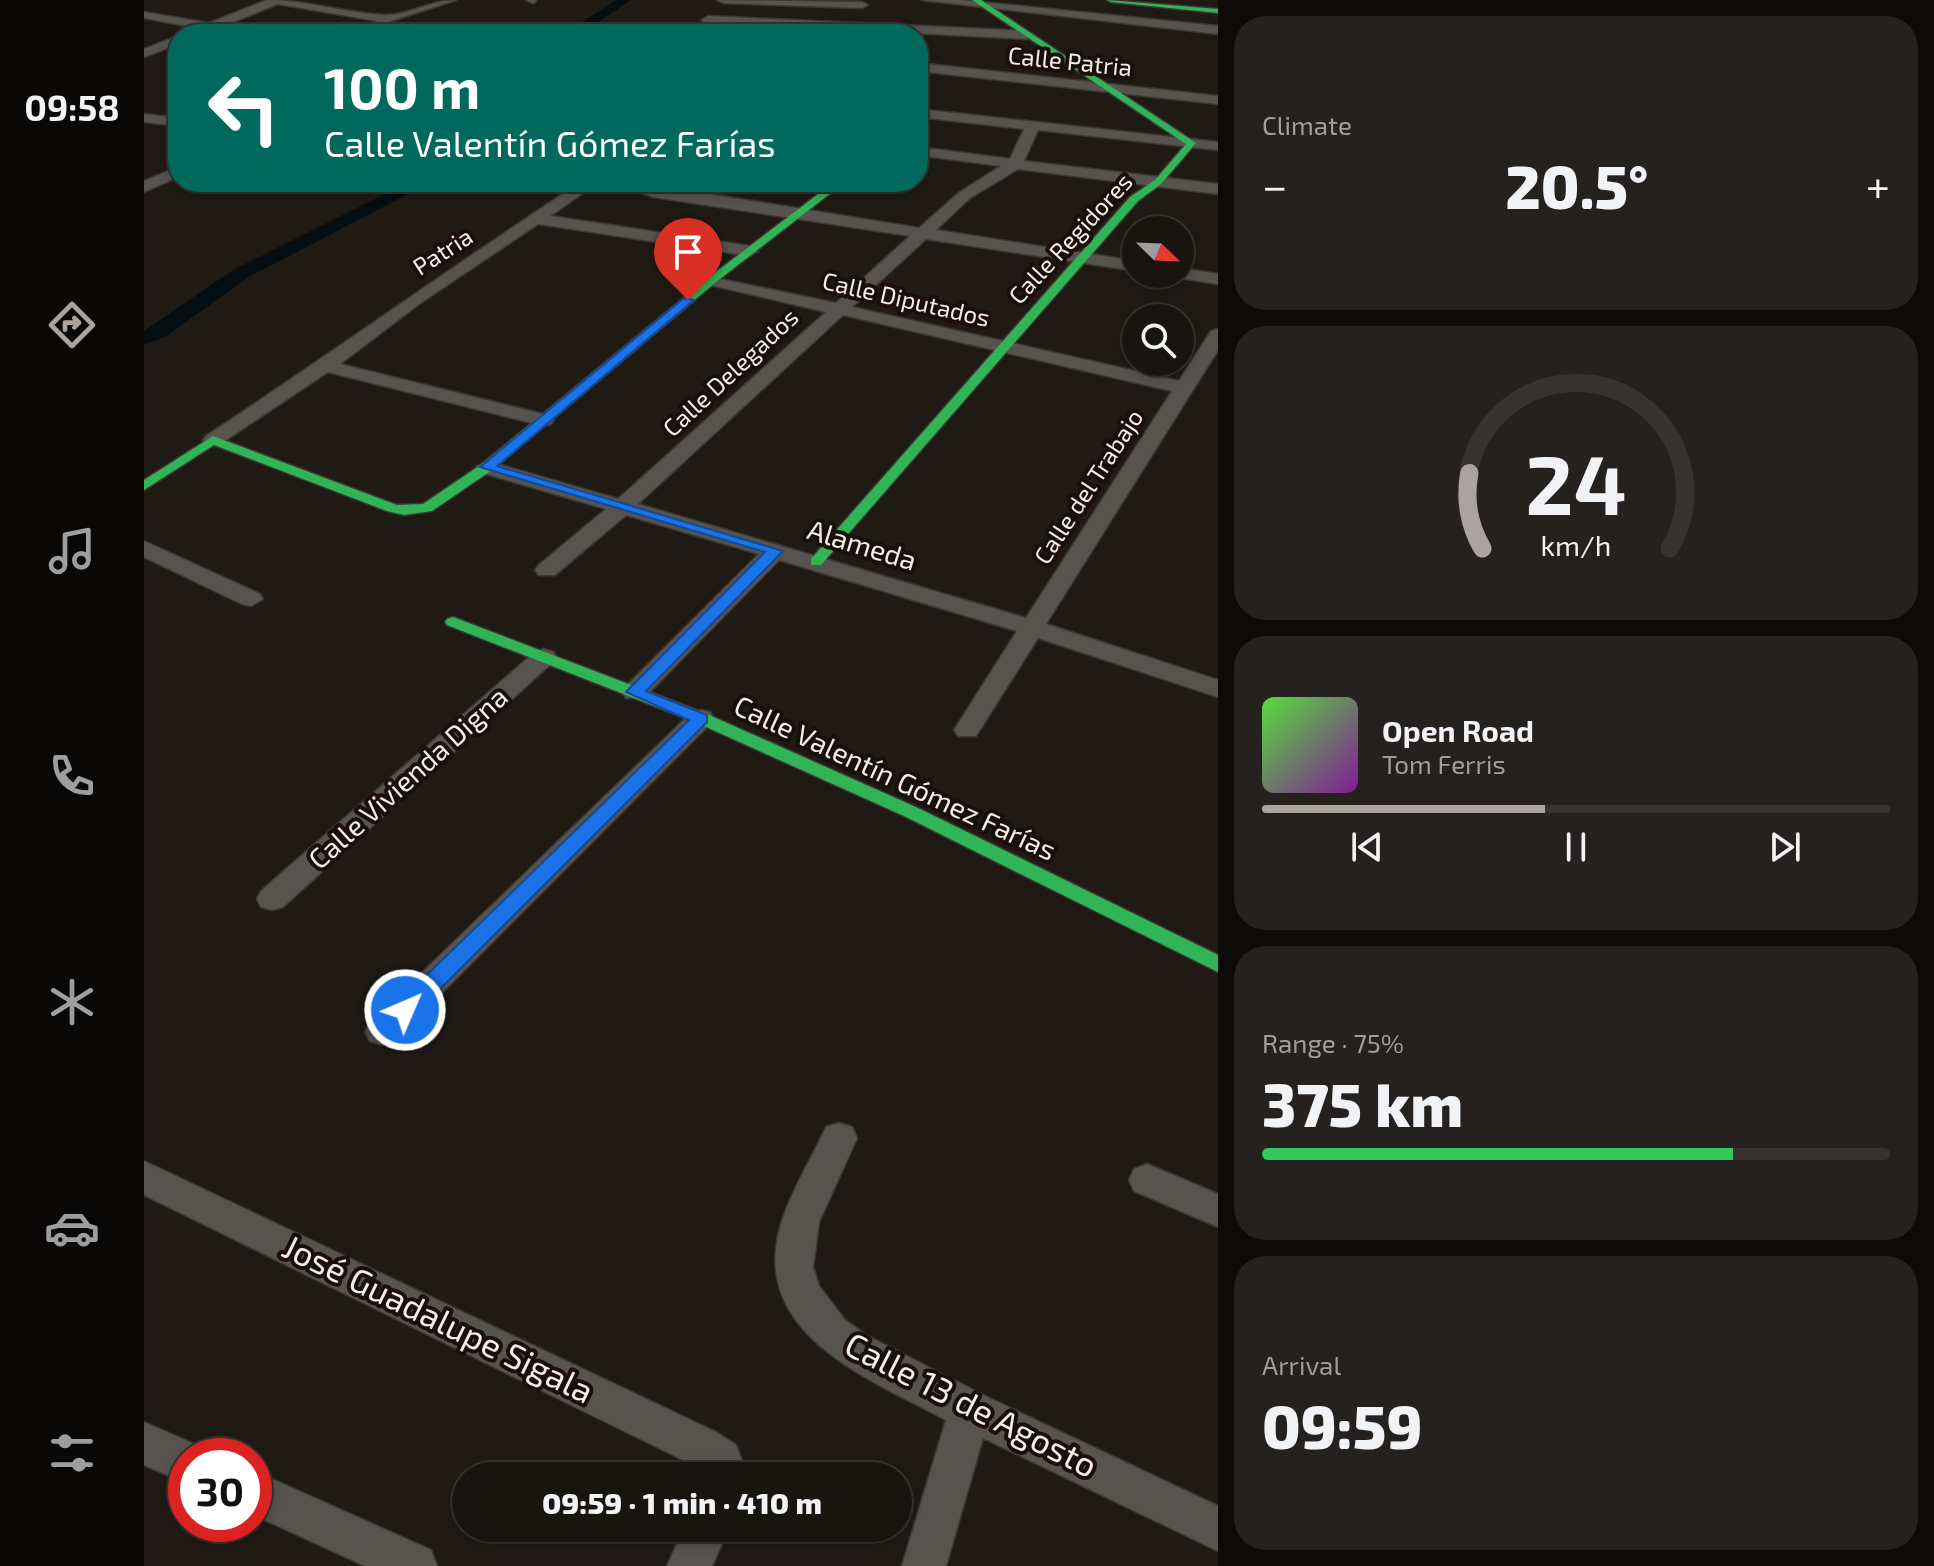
<!DOCTYPE html>
<html lang="en">
<head>
<meta charset="utf-8">
<style>
	:root { --surface:#181410; --page:#25211e; --text:#f1f3f6; --muted:#9f9e9f; --line:#363330; --accent:#aaa39e }
	body { margin:0; font-family:"Exo 2",sans-serif; background:var(--page); color:var(--text); height:100vh; display:flex; flex-direction:column; font-size:30px; white-space:nowrap }
	* { box-sizing:border-box; margin:0 }
	p { font-size:26px; color:var(--muted) }
	.icon { flex:none; width:44px; height:44px; fill:none; stroke:currentColor; stroke-width:2; stroke-linecap:round; stroke-linejoin:round }
	.map { position:relative; flex:1; overflow:hidden }
	.details { display:flex; flex-direction:column; gap:16px; padding:16px; background:#0d0b09; width:716px }
	.details>* { flex:none }
	.banner { position:absolute; left:24px; top:24px; width:760px; height:168px; border-radius:32px; box-shadow:0 4px 12px #0003,0 0 0 2px var(--line); background:#00695c; color:#fff; overflow:hidden }
	.needle { width:52px; rotate:113deg }
	.fabs { position:absolute; left:978px; top:216px; display:grid; gap:16px }
	.fabs a { display:grid; place-items:center; width:72px; height:72px; border-radius:50%; background:var(--surface); box-shadow:0 4px 12px #0003,0 0 0 2px var(--line); font-size:40px }
	.speed { position:absolute; left:24px; top:1438px; display:flex; gap:16px; font-size:40px; font-weight:700; text-align:center }
	.speed>* { display:grid; place-content:center; width:104px; height:104px; border-radius:50%; background:var(--surface); box-shadow:0 4px 12px #0003,0 0 0 2px var(--line); line-height:1 }
	.speed .limit { border:12px solid #d22; background:#fff; color:#111 }
	.pin { position:absolute; display:grid; place-items:center; width:68px; height:68px; color:#fff; margin:-82px -34px; border-radius:50% 50% 50% 0; rotate:-45deg; box-shadow:0 0 8px #0007 }
	.pin .icon { rotate:45deg }
	.me { position:absolute; width:88px; margin:-44px; rotate:45deg; stroke-linejoin:round; filter:drop-shadow(0 0 6px #0008) }
	.turn { display:flex; align-items:center; gap:28px; height:168px; padding:0 24px; font-size:36px }
	.turn .icon { width:104px; height:104px; stroke-width:2.5 }
	.turn b { display:block; font-size:56px; line-height:68px }
	.big { font-size:60px; font-weight:800; line-height:1.1 }
	.details .card { flex:1; display:flex; flex-direction:column; justify-content:center; gap:12px; min-width:0; padding:0 28px; border-radius:32px; background:var(--page) }
	.details .dial { align-items:center; gap:0 }
	.dial svg { height:208px; overflow:visible; fill:none; stroke:var(--line); stroke-width:7; stroke-linecap:round; text-anchor:middle }
	.dial text { fill:var(--text); stroke:none }
	.song { display:flex; align-items:center; gap:24px }
	.cover { width:96px; height:96px; border-radius:12px; background:linear-gradient(135deg,hsl(110 70% 55%),hsl(290 70% 35%)) }
	.played { height:8px; border-radius:4px; background:linear-gradient(90deg,var(--accent) 45%,var(--line) 45%) }
	.keys { display:flex; justify-content:space-around; direction:ltr }
	.heat { display:flex; justify-content:space-between; align-items:center; font-size:44px; direction:ltr }
	.charge { height:12px; border-radius:6px; background:linear-gradient(90deg,#34c759 75%,var(--line) 0) }
	.trip { position:absolute; left:308px; top:1462px; width:460px; height:80px; border-radius:40px; background:var(--surface); box-shadow:0 4px 12px #0003,0 0 0 2px var(--line); font-weight:800; line-height:80px; text-align:center }
	main { display:flex; flex:1; min-height:0 }
	.tabs { display:flex; flex-direction:column; width:144px; justify-content:space-around; align-items:center; background:#0a0806; color:var(--muted) }
	.tabs .icon { width:56px; height:56px }
	.tabs .active { color:var(--accent) }
	.tabs b { font-size:36px; color:var(--text) }
	.map>svg:first-child { display:block }
	.lines { fill:none; stroke-linecap:round; stroke-linejoin:round }
	.canal { fill:#050e13; fill-rule:evenodd }
	.lane-casing { stroke:#3c3734; stroke-width:3 }
	.street-casing { stroke:#3c3734; stroke-width:3 }
	.fast-casing { stroke:#3c3734; stroke-width:3 }
	.lane { fill:#57534f; fill-rule:evenodd }
	.street { fill:#57534f; fill-rule:evenodd }
	.fast { fill:#30b455; fill-rule:evenodd }
	.route { fill:#1a73e8; stroke:#114b97; stroke-width:2 }
	.labels { text-anchor:middle; stroke-width:8; stroke-linejoin:round; paint-order:stroke }
	.far-street-label { font-size:24px; fill:#f5ede8; stroke:#1a1009 }
	.street-label { font-size:28px; fill:#f5ede8; stroke:#1a1009 }
	.near-street-label { font-size:34px; fill:#f5ede8; stroke:#1a1009 }
</style>
</head>
<body>
<main>
<nav class="tabs">
<b>09:58</b>
<svg class="icon active" aria-label="directions" viewBox="0 0 24 24"><path d="M12 3l9 9-9 9-9-9zM9 14v-3h6M13 9l2 2-2 2"/></svg>
<svg class="icon" aria-label="music" viewBox="0 0 24 24"><path d="M9 18V5l10-2v13"/><circle cx="6" cy="18" r="3"/><circle cx="16" cy="16" r="3"/></svg>
<svg class="icon" aria-label="phone" viewBox="0 0 24 24"><path d="M5 4h4l2 5-3 2q2 4 5 5l2-3 5 2v4C11 20 4 13 5 4z"/></svg>
<svg class="icon" aria-label="climate" viewBox="0 0 24 24"><path d="M12 3v18M4 7l16 10M4 17L20 7"/></svg>
<svg class="icon" aria-label="car" viewBox="0 0 24 24"><path d="M5 17H2v-5l4-1 3-4h7l3 4 3 1v5h-3M9 17h6M6 11h13"/><circle cx="7" cy="17" r="2"/><circle cx="17" cy="17" r="2"/></svg>
<svg class="icon" aria-label="filters" viewBox="0 0 24 24"><path d="M4 7h16M4 17h16"/><circle cx="9" cy="7" r="2"/><circle cx="15" cy="17" r="2"/></svg>
</nav>
<div class="map">
<svg width="1074" height="1566" viewBox="0 0 1074 1566">
	<rect width="100%" height="100%" fill="#201a15"/>
	<g class="lines">
		<path class="canal" d="M472 0H487L436 34H419Z
			M265 182H287L103 278 21 337 0 345V331L89 270Z"/>
		<defs>
			<path id="lane" d="M382 0H391L392 1 389 3Z"/>
			<path id="street" d="M123 0C163 0 200 13 240 15 263 16 287 0 312 0L247 21 229 33 223 29 233 21 134 4 59 34H43L53 28 0 18V12L65 23Z
				M573 0 718 2 724 5 718 8 579 3Z
				M778 0H817L1074 26V34Z
				M564 16 883 31 889 35 883 39 560 22 558 20Z
				M34 36V44L0 57V49Z
				M774 63 1074 96V104L774 71Z
				M774 109 1074 142V150L894 130 880 161 1074 184V194L874 169 826 198 792 230 992 261V271L782 239 708 307 1035 381 1067 331 1074 329V350L902 624 1074 680V697L894 638 832 736H814L810 730 873 631 635 560 500 698H482L478 692 482 686 615 554 482 515 411 575H395L391 570 395 565 462 509 335 472 332 467 343 461 474 499 682 312 562 284V276L692 303 766 236 509 197 467 182H491L775 228 816 192 857 166 774 155V147L866 159 880 129 774 117ZM699 315 1028 391 882 618 494 504Z
				M0 114 34 118V126L0 122Z
				M34 167V177L0 192V181Z
				M437 182H455L406 216 606 246 614 251 606 256 394 224 275 304 196 364 407 416 410 420 407 424 400 426 184 372 76 444H62L59 440 62 436C188 353 310 265 437 182Z
				M1036 268 1074 274V284L1030 277 1028 274H1036Z
				M0 541 116 594 119 599 107 606 98 604 0 557Z
				M400 649 409 652 413 657 409 662 139 907 128 910 117 907 113 899 117 891 391 652Z
				M557 710 566 712 570 718 566 724 250 1041 238 1045 226 1041 221 1032 226 1023 548 712Z
				M695 1123 708 1127 713 1138 675 1222 669 1267 675 1286 701 1320 722 1335 841 1396 1074 1506V1551L839 1438 802 1566H758L802 1420C726 1379 601 1333 638 1221 648 1189 668 1158 682 1127Z
				M0 1161 572 1432 592 1445 604 1476H562L537 1459 0 1195Z
				M1003 1164 1074 1194V1227L990 1191 985 1180 990 1169Z
				M0 1422 57 1447 61 1456H42V1483L0 1465Z
				M110 1471 287 1550 293 1566H221L110 1515Z
				M540 1528H585L568 1566H523Z"/>
			<path id="fast" d="M828 0H837L1052 143 1017 184 994 201 677 565H667V559L986 197 1011 180 1042 144Z
				M963 0 1074 9V13L967 2Z
				M690 182H701L572 282 348 470 288 511 260 515 243 511 70 445 0 490V480L69 436 253 505 279 504 338 464 564 278Z
				M309 617 563 714 774 808 1074 955V972L760 816 551 722 303 625 301 622 303 619Z"/>
		</defs>
		<use href="#lane" class="lane-casing"/>
		<use href="#street" class="street-casing"/>
		<use href="#fast" class="fast-casing"/>
		<use href="#lane" class="lane"/>
		<use href="#street" class="street"/>
		<use href="#fast" class="fast"/>
	</g>
	<path class="route" d="M540 298 550 300 353 466 639 551 502 691 563 715V722L269 1016H253L250 1010 253 1004 545 720 482 692 621 552 336 467Z"/>
	<g class="labels">
		<g class="far-street-label">
			<text transform="translate(926 62) rotate(6)" y="8">Calle Patria</text>
			<text transform="translate(927 239) rotate(-47)" y="8">Calle Regidores</text>
			<text transform="translate(299 252) rotate(-33)" y="8">Patria</text>
			<text transform="translate(762 300) rotate(13)" y="8">Calle Diputados</text>
			<text transform="translate(587 373) rotate(-43)" y="8">Calle Delegados</text>
			<text transform="translate(945 487) rotate(-57)" y="8">Calle del Trabajo</text>
		</g>
		<g class="street-label">
			<text transform="translate(718 545) rotate(17)" y="10">Alameda</text>
			<text transform="translate(264 778) rotate(-42)" y="10">Calle Vivienda Digna</text>
			<text transform="translate(751 778) rotate(25)" y="10">Calle Valentín Gómez Farías</text>
		</g>
		<g class="near-street-label">
			<text transform="translate(294 1319) rotate(26)" y="12">José Guadalupe Sigala</text>
			<text transform="translate(827 1405) rotate(27)" y="12">Calle 13 de Agosto</text>
		</g>
	</g>
</svg>
<div class="fabs">
<a><svg class="needle" viewBox="-14 -14 28 28"><path d="M0-13l5 13h-10z" fill="#e53935"/><path d="M0 13l5-13h-10z" fill="#9f9e9f"/></svg></a>
<a><svg class="icon" aria-label="search" viewBox="0 0 24 24"><circle cx="10" cy="10" r="6"/><path d="M15 15l6 6"/></svg></a>
</div>
<div class="speed"><div class="limit">30</div></div>
<div class="pin" style="left:544px;top:300px;background:#d93025"><svg class="icon" aria-label="arrive" viewBox="0 0 24 24"><path d="M6 21V4h12l-3 4 3 4H6"/></svg></div>
<svg class="me" style="left:261px;top:1010px" viewBox="-20 -20 40 40"><circle r="17" fill="#1a73e8" stroke="#fff" stroke-width="3"/><path d="M0-11L8 9 0 5-8 9z" fill="#fff"/></svg>
<div class="trip">09:59 · 1 min · 410 m</div>
<div class="banner">
<div class="turn"><svg class="icon" aria-label="left" viewBox="0 0 24 24"><path d="M17 20v-9H6M10 6l-5 5 5 5"/></svg><div><b>100 m</b>Calle Valentín Gómez Farías</div></div>
</div>
</div>
<section class="details">
<div class="card"><p>Climate</p>
<div class="heat"><a>−</a><b class="big">20.5°</b><a>+</a></div>
</div>
<div class="card dial"><svg viewBox="0 0 100 80">
<path d="M14 69A42 42 0 1 1 86 69"/>
<path d="M14 69A42 42 0 0 1 9 40" stroke="#aaa39e"/>
<text x="50" y="56" font-size="32" font-weight="700">24</text>
<text x="50" y="72" font-size="11">km/h</text>
</svg></div>
<div class="card">
<div class="song"><i class="cover"></i><div><b>Open Road</b><p>Tom Ferris</p></div></div>
<div class="played"></div>
<div class="keys"><svg class="icon" aria-label="previous" viewBox="0 0 24 24"><path d="M18 5L8 12l10 7zM5 5v14"/></svg><svg class="icon" aria-label="pause" viewBox="0 0 24 24"><path d="M8 5v14M16 5v14"/></svg><svg class="icon" aria-label="next" viewBox="0 0 24 24"><path d="M6 5l10 7-10 7zM19 5v14"/></svg></div>
</div>
<div class="card"><p>Range · 75%</p><b class="big">375 km</b><div class="charge"></div></div>
<div class="card"><p>Arrival</p><b class="big">09:59</b></div>
</section>
</main>
</body>
</html>
